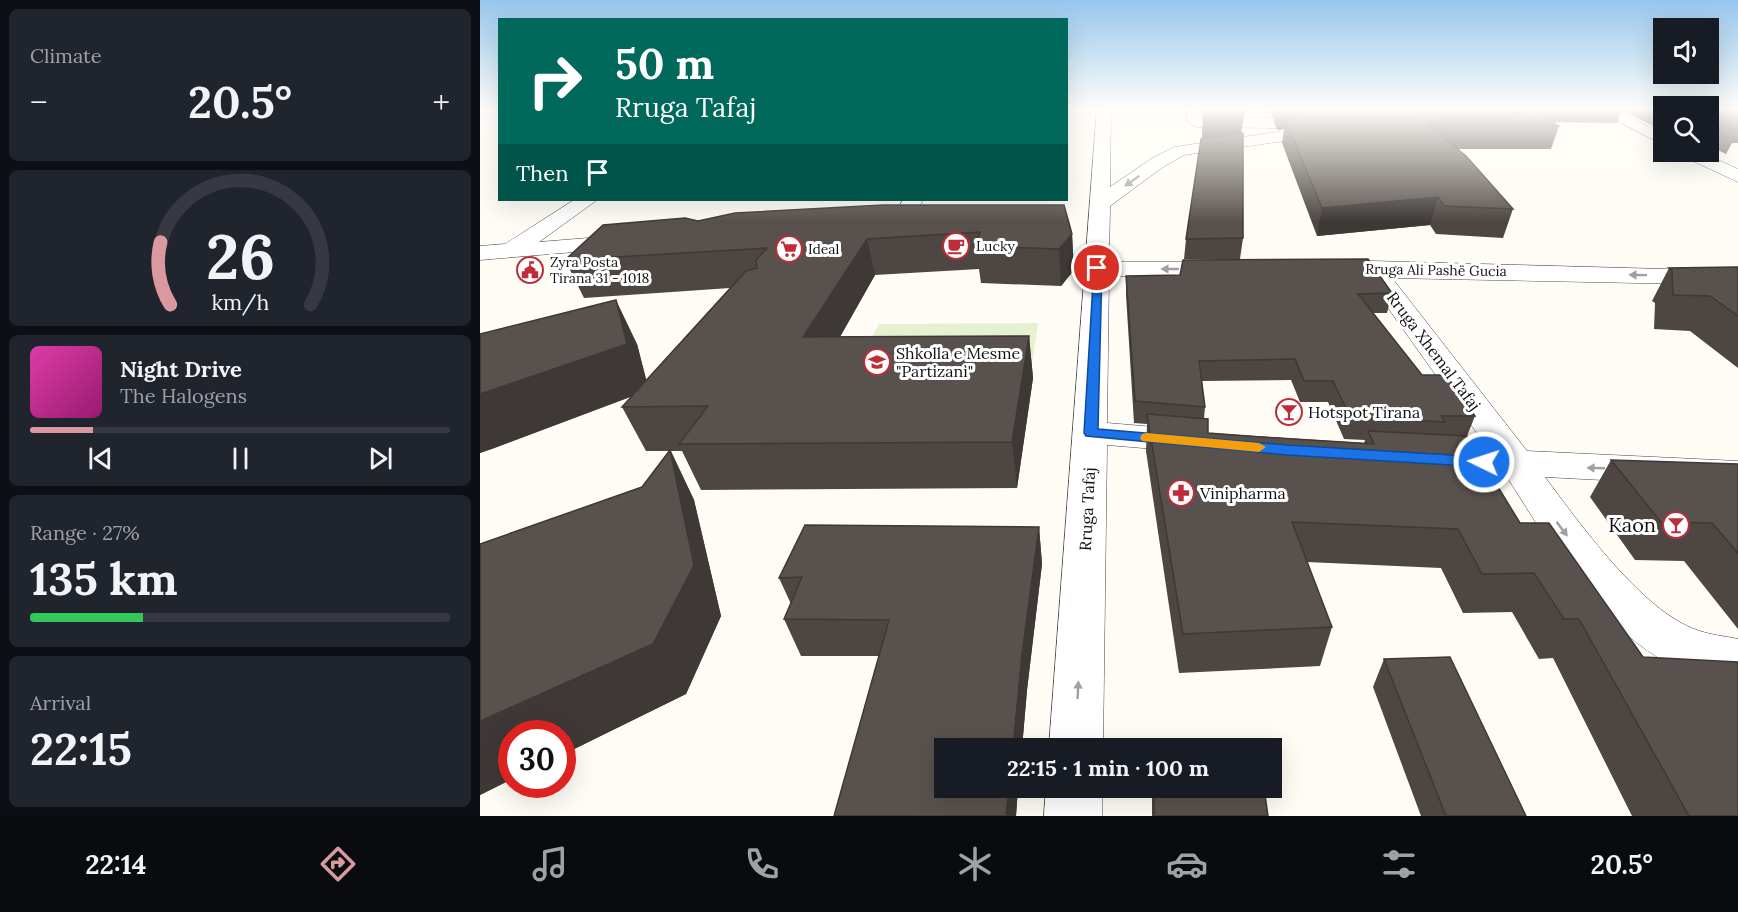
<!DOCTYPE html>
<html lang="en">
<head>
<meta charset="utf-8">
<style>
	:root { --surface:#171b24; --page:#20242c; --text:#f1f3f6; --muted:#9ea1a6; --line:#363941; --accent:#da99a0 }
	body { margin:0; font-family:Lora,serif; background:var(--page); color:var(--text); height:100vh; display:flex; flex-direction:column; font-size:22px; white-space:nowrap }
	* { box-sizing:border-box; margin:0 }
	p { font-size:20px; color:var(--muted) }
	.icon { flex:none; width:33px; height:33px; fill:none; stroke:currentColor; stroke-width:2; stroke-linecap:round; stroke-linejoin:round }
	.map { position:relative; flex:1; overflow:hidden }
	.panel { display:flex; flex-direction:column; gap:9px; padding:9px; background:#0d0f14; width:480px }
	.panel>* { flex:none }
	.hud { position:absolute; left:18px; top:18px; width:570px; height:183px; border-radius:0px; box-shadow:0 6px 24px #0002; background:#00695c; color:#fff; overflow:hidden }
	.tools { position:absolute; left:1173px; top:18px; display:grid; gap:12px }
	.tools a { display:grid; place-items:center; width:66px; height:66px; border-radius:0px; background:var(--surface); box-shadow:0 6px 24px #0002; font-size:30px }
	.speed { position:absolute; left:18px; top:720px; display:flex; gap:12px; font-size:30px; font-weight:700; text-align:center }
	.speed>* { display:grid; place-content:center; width:78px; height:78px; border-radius:50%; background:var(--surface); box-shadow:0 6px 24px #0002; line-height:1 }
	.speed .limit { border:9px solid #d22; background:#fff; color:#111 }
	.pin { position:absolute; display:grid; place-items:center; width:51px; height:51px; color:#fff; margin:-26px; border:3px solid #fff; border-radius:50%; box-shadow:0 2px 6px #0007 }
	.me { position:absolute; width:66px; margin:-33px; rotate:274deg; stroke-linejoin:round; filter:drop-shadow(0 0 4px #0008) }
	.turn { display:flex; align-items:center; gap:21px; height:126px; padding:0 18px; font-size:27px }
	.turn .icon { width:78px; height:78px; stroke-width:2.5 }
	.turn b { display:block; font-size:42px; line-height:51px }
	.then { display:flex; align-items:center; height:57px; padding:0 18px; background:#0003; gap:12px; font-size:22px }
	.big { font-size:45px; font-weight:700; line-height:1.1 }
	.panel .widget { flex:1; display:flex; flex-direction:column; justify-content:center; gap:9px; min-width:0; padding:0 21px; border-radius:9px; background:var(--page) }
	.panel .dial { align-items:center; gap:0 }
	.dial svg { height:156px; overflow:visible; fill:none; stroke:var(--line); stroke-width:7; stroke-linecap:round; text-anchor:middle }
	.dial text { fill:var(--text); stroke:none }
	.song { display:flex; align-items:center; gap:18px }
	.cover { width:72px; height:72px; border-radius:9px; background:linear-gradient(135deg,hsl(320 70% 55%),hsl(320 70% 35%)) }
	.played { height:6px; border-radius:3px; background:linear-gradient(90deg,var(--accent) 15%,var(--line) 15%) }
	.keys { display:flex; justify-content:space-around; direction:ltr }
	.heat { display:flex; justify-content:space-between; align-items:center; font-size:33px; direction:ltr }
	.charge { height:9px; border-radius:4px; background:linear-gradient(90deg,#34c759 27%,var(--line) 0) }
	.trip { position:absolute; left:454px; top:738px; width:348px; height:60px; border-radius:0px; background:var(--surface); box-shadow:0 6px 24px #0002; font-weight:700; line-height:60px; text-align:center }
	.tab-bar { display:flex; height:96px; justify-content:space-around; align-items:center; background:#090b0e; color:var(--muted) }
	.tab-bar .icon { width:42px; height:42px }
	.tab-bar .active { color:var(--accent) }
	.tab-bar b { font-size:27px; color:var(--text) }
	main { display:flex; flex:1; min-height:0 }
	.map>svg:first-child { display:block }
	.pitch { fill:#e6f1d0 }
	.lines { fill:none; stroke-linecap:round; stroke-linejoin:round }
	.minor-casing { stroke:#444; stroke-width:1 }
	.minor { fill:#fff; fill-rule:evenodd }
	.wall { fill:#4d4642; fill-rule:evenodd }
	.shaded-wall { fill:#3e3936 }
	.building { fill:#59514d; stroke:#3e3936; stroke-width:1.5 }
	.oneway { fill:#a0a0a0 }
	.route { fill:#1a73e8; stroke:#114b97; stroke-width:1.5 }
	.slow { fill:#f59e0b }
	.labels { text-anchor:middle; stroke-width:6; stroke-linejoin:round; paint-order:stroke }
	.far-poi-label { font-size:14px; fill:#111; stroke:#fff; text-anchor:start }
	.far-street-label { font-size:14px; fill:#111; stroke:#fff }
	.street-label { font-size:16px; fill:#111; stroke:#fff }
	.poi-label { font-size:16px; fill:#111; stroke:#fff; text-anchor:start }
	.near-poi-label { font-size:20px; fill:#111; stroke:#fff; text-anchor:end }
</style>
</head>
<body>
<main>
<section class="panel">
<div class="widget"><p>Climate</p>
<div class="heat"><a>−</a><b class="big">20.5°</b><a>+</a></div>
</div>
<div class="widget dial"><svg viewBox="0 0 100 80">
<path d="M14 69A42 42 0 1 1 86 69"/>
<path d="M14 69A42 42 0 0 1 9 37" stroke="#da99a0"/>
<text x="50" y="56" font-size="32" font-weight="700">26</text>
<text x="50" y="72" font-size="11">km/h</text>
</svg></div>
<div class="widget">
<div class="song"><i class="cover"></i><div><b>Night Drive</b><p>The Halogens</p></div></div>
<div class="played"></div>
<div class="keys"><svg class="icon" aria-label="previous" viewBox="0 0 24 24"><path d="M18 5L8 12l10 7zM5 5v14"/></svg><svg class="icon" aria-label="pause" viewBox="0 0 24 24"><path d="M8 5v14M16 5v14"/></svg><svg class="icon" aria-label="next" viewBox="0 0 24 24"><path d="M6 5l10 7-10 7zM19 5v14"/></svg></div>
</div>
<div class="widget"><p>Range · 27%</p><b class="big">135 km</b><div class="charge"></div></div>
<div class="widget"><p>Arrival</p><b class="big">22:15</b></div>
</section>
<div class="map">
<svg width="1258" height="816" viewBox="0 0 1258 816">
	<rect width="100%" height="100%" fill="#fffcf5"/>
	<path class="pitch" d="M558 323 552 364 378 365 399 324Z"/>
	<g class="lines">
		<defs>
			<path id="minor" d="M0 108H20V113L0 114Z
				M617 108H631L630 187 671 159 694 147 804 131 812 136 804 141 704 155 683 167 630 206 629 262H746L755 264 758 269 755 274 746 276H629L627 423 711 430 723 433 729 441 723 449 711 452 627 445 623 748H569Z
				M705 108H719L722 118H795L806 117 802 108H816L823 120 820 123 795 128 716 127 708 122Z
				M1112 108H1130L1184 134V145Z
				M1199 152H1221L1258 169V182L1202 156Z
				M94 200H117L59 242 145 235 153 237 156 242 153 247 0 260V246L25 244Z
				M423 200H443L425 232H409L406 227Z
				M892 261 1258 271V285L912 278 1047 451 1258 461V487L1065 477C1099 523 1163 612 1217 630 1230 635 1245 636 1258 639V683C1235 677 1208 674 1188 663 1116 625 1068 541 1025 474L957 471 944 467 939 459 944 451 957 447 1009 450 886 277 840 274 837 269 840 264Z
				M566 788H622V816H564Z"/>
		</defs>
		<use href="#minor" class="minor-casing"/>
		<use href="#minor" class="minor"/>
	</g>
	<path class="wall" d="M789 108H1184V131L1142 111 1137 123 1072 122 1079 126 1071 149H977L1033 209 1023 238 956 234 950 225 837 236 802 143 804 129 797 130Z
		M1228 108H1258V143H1252L1246 154 1228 145Z
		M723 119 762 133 763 238 760 259H704L706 239 722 138Z
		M218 221 592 234 594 270 581 286 501 283 499 269 395 275 360 337 549 336 553 378 537 488 221 490 202 451H191L214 500 241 616 206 694 82 755V734L32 779 0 795V544L162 487 189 451H166L142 407 152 396 0 453V334L157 344 166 380 250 288 104 298 85 260Z
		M1258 267V368L1210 331 1174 329 1175 303 1172 301 1189 268Z
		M700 275 912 293 907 313H893L942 375 995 416 987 436 1040 523 1258 816H1152L1073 658 1059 659 1032 612 983 613 961 568 827 562 852 627 840 666 699 673 666 451 667 424 654 423 646 295V276ZM811 380 820 402H848L864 439 885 440 884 443 728 433 724 419 725 407 722 381Z
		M1131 460 1258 464V629L1204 561 1155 560 1110 497Z
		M325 525 559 527 562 564 547 690 542 748H465V788H538L536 816H354L399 656H321L304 619 311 604 299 578Z
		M904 659 1046 816H941L893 687Z
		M672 788H784L788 816H672Z"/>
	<path class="shaded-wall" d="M800 108H808L804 129 797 130Z
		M764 114 761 135 722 141 723 119Z
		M958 197 950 225 837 236 842 208Z
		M592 234 594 270 581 286 579 249Z
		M387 239 395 275 336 379 323 337Z
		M136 300 157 344 169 390 12 449 0 453V394Z
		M549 336 553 378 537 488 532 442Z
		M190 450 214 500 241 616 206 694 82 755V734H32V779L0 795V721Z
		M559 527 562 564 547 690 542 748H533L542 654Z
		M529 788H538L536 816H526Z"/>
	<path class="building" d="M725 108H764V114L723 119Z
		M809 108H921L972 119 1031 120 1042 112 1034 108H1048L1079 126 948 125 986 156 1033 209 964 206 958 197 842 208 806 121 818 113Z
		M1228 108H1258V130L1228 117Z
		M763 133V238L706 239 721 139Z
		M403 205H584L592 234 579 249 496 246 500 232 387 239 323 337 549 336 532 442 199 444 228 406 142 407 266 271 277 268 276 260 287 248 85 260 123 225 205 218 218 221 255 213Z
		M888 259 912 293 878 294 942 375H966L995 416H961L965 422 870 417 853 381H824L815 359 719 361 725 407 655 401 646 276 700 275 703 260Z
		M1258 267V316L1230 296 1193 295 1192 270 1189 268Z
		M136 300 147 344 0 394V334Z
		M667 414 728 419V433L781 437 894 444 888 431 987 436 1040 523H1069L1163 657 1258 662V816H1209L1099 619H1084L1054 573 1002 574 978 529 812 522 852 627 703 634Z
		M190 450 214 565 173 644 0 721V544L162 487Z
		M1131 460 1258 464V553L1232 523 1181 522Z
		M325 525 559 527 542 654 533 748H465V788H529L526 816H354L409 620 304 619 322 577 299 578Z
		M970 657 1046 816H966L904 659Z
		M674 788H784L788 816H674Z"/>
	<defs><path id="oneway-solid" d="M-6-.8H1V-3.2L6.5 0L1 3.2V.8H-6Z" transform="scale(1.5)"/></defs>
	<g class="oneway">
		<use href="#oneway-solid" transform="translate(652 181) rotate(145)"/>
		<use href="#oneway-solid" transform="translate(690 269) rotate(-180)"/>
		<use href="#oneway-solid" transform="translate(1158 275) rotate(-179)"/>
		<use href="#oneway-solid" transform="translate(1116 468) rotate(-178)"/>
		<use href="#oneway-solid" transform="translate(1082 529) rotate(53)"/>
		<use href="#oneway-solid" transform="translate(598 690) rotate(-87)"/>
	</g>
	<linearGradient id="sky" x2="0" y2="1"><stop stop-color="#96c6ed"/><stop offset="0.49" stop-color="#fffefa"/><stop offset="1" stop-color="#fffefa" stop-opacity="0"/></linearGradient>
	<rect width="1258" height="222" fill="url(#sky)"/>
	<path class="route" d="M614 266 622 268 618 429 807 445 1004 457 1012 462 1004 467 807 455 606 436 604 433Z"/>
	<path class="slow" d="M667 433 779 443 786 447 779 452 662 441 660 438 662 434Z"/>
	<defs>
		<symbol id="cafe-ring" viewBox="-11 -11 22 22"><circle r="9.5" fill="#fff" stroke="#bd2c37" stroke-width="1.5"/><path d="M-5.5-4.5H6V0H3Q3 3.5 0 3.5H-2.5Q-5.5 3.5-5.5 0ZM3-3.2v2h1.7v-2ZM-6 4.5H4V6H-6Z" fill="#bd2c37"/></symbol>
		<symbol id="supermarket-ring" viewBox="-11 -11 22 22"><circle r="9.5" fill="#fff" stroke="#bd2c37" stroke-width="1.5"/><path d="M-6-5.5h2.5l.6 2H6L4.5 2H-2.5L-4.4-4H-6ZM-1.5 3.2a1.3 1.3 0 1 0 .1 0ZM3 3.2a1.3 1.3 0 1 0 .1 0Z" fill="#bd2c37"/></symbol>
		<symbol id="civic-ring" viewBox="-11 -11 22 22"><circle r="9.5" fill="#fff" stroke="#bd2c37" stroke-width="1.5"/><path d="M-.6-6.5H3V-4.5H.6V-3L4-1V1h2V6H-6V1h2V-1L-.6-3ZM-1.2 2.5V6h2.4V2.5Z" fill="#bd2c37"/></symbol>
		<symbol id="school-ring" viewBox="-11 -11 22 22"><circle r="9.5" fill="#fff" stroke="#bd2c37" stroke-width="1.5"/><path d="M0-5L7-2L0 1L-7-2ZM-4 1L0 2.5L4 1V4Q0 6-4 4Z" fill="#bd2c37"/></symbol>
		<symbol id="bar-ring" viewBox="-11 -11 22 22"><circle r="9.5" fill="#fff" stroke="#bd2c37" stroke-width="1.5"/><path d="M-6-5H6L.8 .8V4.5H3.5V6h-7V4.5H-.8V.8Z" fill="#bd2c37"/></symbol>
		<symbol id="pharmacy-ring" viewBox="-11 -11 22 22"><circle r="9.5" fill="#fff" stroke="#bd2c37" stroke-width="1.5"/><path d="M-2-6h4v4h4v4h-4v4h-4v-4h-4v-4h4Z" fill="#bd2c37"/></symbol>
	</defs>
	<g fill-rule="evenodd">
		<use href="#cafe-ring" x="461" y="231" width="30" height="30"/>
		<use href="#supermarket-ring" x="294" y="234" width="30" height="30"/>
		<use href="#civic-ring" x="35" y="255" width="30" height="30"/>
		<use href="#school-ring" x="382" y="347" width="30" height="30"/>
		<use href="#bar-ring" x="794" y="397" width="30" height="30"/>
		<use href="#pharmacy-ring" x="686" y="478" width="30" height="30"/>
		<use href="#bar-ring" x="1181" y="510" width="30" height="30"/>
	</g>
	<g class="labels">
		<g class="far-poi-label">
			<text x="496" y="251">Lucky</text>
			<text x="328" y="254">Ideal</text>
			<text x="70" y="267">Zyra Posta<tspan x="70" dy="16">Tirana 31 - 1018</tspan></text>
		</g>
		<g class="far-street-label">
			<text transform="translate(956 270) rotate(1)" y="5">Rruga Ali Pashë Gucia</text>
		</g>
		<g class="street-label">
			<text transform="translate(954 351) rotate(53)" y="6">Rruga Xhemal Tafaj</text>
			<text transform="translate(607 509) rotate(-87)" y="6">Rruga Tafaj</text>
		</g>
		<g class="poi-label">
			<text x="416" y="359">Shkolla e Mesme<tspan x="416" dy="18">"Partizani"</tspan></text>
			<text x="828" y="418">Hotspot Tirana</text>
			<text x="720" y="499">Vinipharma</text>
		</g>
		<g class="near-poi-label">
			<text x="1176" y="532">Kaon</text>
		</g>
	</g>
</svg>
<div class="tools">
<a><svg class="icon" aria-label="sound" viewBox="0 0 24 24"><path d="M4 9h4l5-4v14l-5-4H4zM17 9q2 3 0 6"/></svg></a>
<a><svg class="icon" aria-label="search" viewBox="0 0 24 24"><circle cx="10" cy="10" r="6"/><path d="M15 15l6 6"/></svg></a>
</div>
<div class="speed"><div class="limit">30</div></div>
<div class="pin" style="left:617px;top:268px;background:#d93025"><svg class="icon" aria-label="arrive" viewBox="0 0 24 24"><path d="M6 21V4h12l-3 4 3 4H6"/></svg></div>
<svg class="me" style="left:1004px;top:462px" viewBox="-20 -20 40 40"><circle r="17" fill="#1a73e8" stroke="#fff" stroke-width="3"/><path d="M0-11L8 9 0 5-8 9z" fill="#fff"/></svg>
<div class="trip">22:15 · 1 min · 100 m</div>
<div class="hud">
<div class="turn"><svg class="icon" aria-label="right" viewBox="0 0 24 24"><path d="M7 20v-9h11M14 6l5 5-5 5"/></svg><div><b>50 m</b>Rruga Tafaj</div></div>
<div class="then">Then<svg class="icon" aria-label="arrive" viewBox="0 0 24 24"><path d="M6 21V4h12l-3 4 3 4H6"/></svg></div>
</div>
</div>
</main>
<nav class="tab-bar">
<b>22:14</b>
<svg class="icon active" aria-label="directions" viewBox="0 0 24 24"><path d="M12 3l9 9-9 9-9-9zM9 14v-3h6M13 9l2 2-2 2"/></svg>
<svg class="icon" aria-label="music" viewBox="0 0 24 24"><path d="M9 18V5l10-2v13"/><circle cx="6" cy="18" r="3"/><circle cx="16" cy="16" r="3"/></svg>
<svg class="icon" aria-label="phone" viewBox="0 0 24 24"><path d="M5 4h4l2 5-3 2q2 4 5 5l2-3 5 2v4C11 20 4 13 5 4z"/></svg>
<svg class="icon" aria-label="climate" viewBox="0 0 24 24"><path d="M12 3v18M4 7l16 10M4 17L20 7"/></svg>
<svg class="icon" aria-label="car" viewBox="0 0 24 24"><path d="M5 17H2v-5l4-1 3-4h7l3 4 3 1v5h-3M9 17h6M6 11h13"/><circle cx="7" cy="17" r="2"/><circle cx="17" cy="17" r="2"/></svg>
<svg class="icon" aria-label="filters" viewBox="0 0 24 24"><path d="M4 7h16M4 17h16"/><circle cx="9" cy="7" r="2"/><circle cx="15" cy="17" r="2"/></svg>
<b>20.5°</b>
</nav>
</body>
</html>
